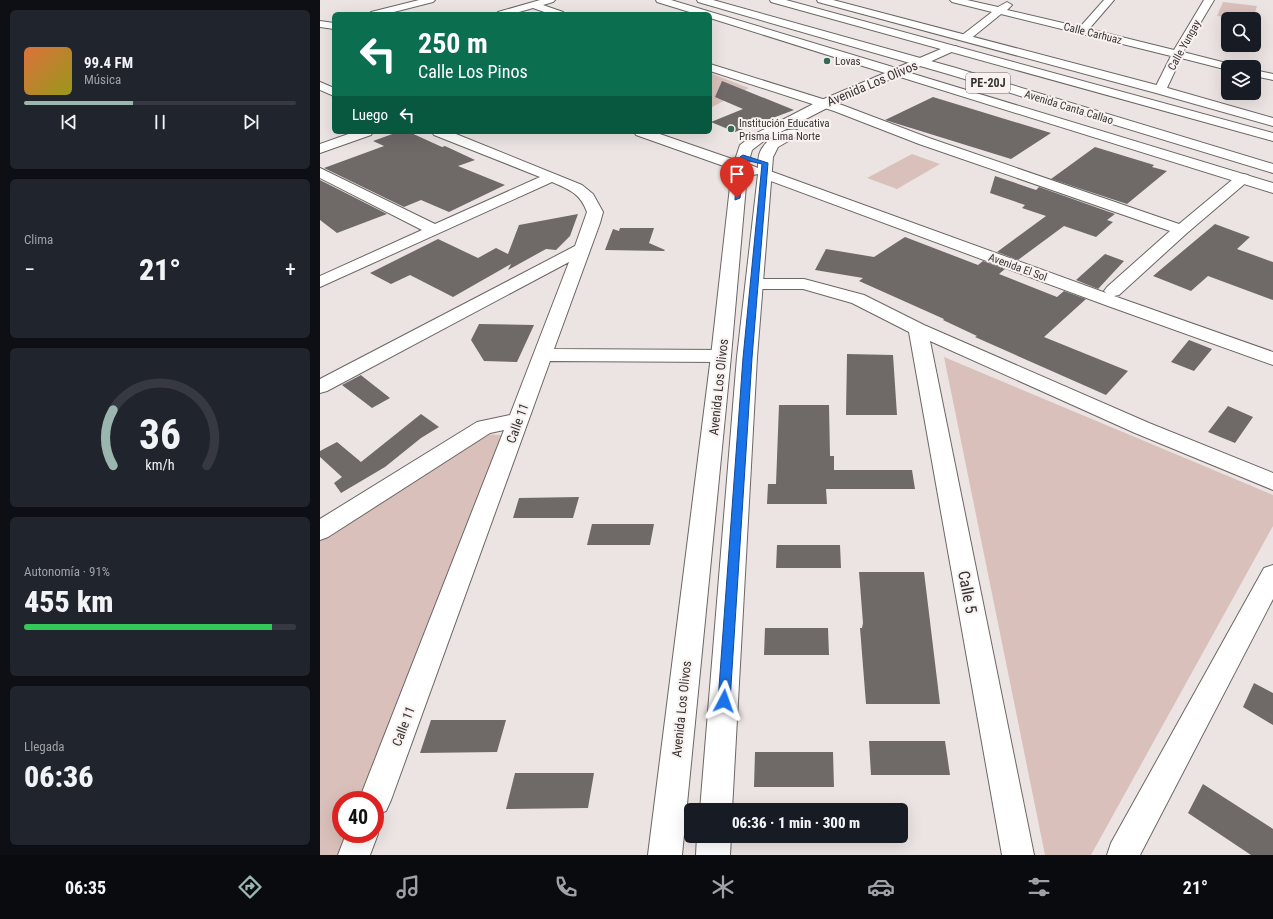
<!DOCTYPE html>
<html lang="es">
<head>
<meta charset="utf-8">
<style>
	:root { --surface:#171b24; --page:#20242c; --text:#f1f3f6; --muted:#9ea1a6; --line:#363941; --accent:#9ab6af }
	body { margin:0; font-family:"Roboto Condensed",sans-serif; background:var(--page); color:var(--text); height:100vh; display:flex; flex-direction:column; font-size:15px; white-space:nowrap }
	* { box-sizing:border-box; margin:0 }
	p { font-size:13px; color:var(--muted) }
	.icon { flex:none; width:22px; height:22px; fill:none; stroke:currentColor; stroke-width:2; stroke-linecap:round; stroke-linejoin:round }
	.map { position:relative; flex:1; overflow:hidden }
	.details { display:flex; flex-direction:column; gap:10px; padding:10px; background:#0d0f14; width:320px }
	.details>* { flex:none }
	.banner { position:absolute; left:12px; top:12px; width:380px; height:122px; border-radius:6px; box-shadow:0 4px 16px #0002; background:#0b6e4f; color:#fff; overflow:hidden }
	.tools { position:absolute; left:901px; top:12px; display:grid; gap:8px }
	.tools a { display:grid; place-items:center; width:40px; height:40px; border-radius:6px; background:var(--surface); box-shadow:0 4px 16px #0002; font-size:20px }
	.speed { position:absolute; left:12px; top:791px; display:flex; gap:8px; font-size:20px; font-weight:700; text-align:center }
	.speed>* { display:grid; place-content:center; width:52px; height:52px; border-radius:50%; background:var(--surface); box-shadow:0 4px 16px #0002; line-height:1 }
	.speed .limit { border:6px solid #d22; background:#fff; color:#111 }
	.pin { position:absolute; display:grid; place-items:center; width:34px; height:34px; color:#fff; margin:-41px -17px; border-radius:50% 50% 50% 0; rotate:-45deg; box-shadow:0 0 4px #0007 }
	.pin .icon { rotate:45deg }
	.me { position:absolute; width:44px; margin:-22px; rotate:4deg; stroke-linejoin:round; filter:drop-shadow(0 0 3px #0008) }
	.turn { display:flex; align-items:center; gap:14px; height:84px; padding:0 20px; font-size:18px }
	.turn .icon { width:52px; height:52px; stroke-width:2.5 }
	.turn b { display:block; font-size:28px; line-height:34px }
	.then { display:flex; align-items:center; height:38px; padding:0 20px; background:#0003; gap:8px; font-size:15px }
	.big { font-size:30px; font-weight:800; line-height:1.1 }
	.details .tile { flex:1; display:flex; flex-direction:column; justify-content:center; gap:6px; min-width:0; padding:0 14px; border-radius:6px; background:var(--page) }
	.details .dial { align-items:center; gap:0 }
	.dial svg { height:104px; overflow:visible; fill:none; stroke:var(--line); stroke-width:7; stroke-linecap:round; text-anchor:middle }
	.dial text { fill:var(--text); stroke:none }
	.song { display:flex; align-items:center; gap:12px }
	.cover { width:48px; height:48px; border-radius:6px; background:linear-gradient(135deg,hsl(20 70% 55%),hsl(60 70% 35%)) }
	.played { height:4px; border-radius:2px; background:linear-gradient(90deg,var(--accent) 40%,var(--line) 40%) }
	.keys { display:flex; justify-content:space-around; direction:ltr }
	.heat { display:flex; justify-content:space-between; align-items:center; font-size:22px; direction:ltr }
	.charge { height:6px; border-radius:3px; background:linear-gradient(90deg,#34c759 91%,var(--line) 0) }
	.trip { position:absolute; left:364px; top:803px; width:224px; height:40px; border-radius:6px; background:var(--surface); box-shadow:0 4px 16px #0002; font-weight:800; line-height:40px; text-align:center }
	.tabs { display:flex; height:64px; justify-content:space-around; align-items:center; background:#090b0e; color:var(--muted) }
	.tabs .icon { width:28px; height:28px }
	.tabs .on { color:var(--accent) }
	.tabs b { font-size:18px; color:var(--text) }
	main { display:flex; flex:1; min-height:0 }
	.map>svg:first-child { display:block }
	.green { fill:#dac0bb }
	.building { fill:#6f6968 }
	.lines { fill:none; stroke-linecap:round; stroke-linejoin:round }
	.street-casing { stroke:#6c6665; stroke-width:2 }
	.secondary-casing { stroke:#6c6665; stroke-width:2 }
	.highway-casing { stroke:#6c6665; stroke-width:2 }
	.street { fill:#fff; fill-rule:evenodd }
	.secondary { fill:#fff; fill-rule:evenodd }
	.highway { fill:#fff; fill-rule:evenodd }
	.route { fill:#1a73e8; stroke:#114b97 }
	.poi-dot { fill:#306c58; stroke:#f8f1f0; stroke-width:1.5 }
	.labels { text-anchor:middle; stroke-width:4; stroke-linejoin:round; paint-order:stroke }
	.far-street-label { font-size:11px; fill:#363333; stroke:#f8f1f0 }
	.far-poi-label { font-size:11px; fill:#363333; stroke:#f8f1f0; text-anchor:start }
	.shield { fill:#f8f1f0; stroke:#706c6c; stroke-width:1 }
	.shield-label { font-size:12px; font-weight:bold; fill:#363333 }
	.street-label { font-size:13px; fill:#363333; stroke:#f8f1f0 }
	.near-street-label { font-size:16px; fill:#363333; stroke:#f8f1f0 }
</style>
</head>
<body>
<main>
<section class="details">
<div class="tile">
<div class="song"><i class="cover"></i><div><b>99.4 FM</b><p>Música</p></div></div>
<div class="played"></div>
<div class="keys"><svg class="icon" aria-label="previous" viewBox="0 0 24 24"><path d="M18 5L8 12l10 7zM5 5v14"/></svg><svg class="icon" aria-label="pause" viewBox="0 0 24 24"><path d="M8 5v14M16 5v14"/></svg><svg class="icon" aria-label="next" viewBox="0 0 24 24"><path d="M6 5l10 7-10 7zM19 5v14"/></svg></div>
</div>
<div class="tile"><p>Clima</p>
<div class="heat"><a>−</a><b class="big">21°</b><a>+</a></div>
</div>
<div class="tile dial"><svg viewBox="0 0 100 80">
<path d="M14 69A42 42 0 1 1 86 69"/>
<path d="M14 69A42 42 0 0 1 14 26" stroke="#9ab6af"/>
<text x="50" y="56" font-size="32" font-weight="700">36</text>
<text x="50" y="72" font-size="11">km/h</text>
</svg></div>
<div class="tile"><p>Autonomía · 91%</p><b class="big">455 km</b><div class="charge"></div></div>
<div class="tile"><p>Llegada</p><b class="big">06:36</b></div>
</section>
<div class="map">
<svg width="953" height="855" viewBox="0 0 953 855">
	<rect width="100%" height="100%" fill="#ebe4e3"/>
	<path class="green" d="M903 2 937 6 933 19 897 16Z
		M390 73 429 88 390 108Z
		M592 154 620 164 577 189 547 178Z
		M624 357 953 495V526L771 855H725Z
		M165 434 182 435 41 800H21V834H28L20 855H0V541Z"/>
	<path class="building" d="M402 81 474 110 415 132 391 122 423 109 395 97Z
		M613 97 731 133 691 159 565 120Z
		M78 132H89L122 147 125 146 155 160 138 166 185 185 129 212 101 200 84 207 4 168 64 146 53 141Z
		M775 147 834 165 832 167 847 171 807 204 731 179Z
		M675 176 716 190 719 187 795 214 787 220 793 222 776 237 744 226 698 260 677 252 726 216 702 208 705 205 670 193Z
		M0 180 67 214 17 233 0 220Z
		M258 214 250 236 236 250 226 249 188 270 191 264 133 297 90 275 71 284 50 273 118 239 158 258 176 248 188 254 199 225Z
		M895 224 930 237 917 249 953 262V300L888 276 871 291 833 276Z
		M300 228H334L329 243 345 250 344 251 285 250 293 229 299 231Z
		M585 237 658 265 663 261 685 269 679 274 737 297 744 291 766 299 724 337 808 371 786 395 655 337 657 336 623 320 624 319 539 281 543 278 495 270 506 249 554 257Z
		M785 254 804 261 778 289 756 280Z
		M159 324 214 325 197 362 164 361 151 340Z
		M869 340 892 349 874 371 851 362Z
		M527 354 573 355 577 415H526Z
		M41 375 42 376 70 398 52 408 22 385Z
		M459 405H509L510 456H514V470H592L595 489H506L507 504H447L448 484H456Z
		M908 406 933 417 915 443 888 432Z
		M101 414 119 427 101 438 65 467 21 493 14 483 22 477 0 457V451L17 442 41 462Z
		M259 497 253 518H193L199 498Z
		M272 524H334L330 545H267Z
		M457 545H520L521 568H456Z
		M539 572H604L620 704H546L540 628H542L543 623Z
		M445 628H508L509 655H444Z
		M934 683 953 693V725L923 707Z
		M111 720H186L177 752 100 753Z
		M549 741H625L630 775H551Z
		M435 752H513L514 787H434Z
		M195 773H274L268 808 186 809Z
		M883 784 953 829V855H931L868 813Z"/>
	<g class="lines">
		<defs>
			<path id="street" d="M99 0H115L113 2 66 14H49L51 12Z
				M220 0H235L233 2 223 5 243 12 245 14H230L213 8 192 14H176L178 12Z
				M630 0H647L678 7 687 2 692 5 687 10 760 27 784 0H794L769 29 854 50 884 0H894L863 52 914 65 916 67H908V70L861 58 846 90 844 93H836L834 90 851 56 681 14 649 40H641L640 38 641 36 672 12 632 2Z
				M390 64 522 105 609 138 859 224 918 175 923 174 928 175 930 178 928 181 867 233 799 295 794 296 953 352V365L788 306 440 177 438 174 440 171 445 170 450 171 786 293 784 291 787 287 850 231 599 144 514 111 390 71Z
				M934 70 953 74V80L934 76Z
				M0 82 14 88V96L0 90Z
				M34 132H53L51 135 0 153V144Z
				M112 132H131L262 185 273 194 283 212 280 223 234 349 401 350 408 352 411 356 408 360 401 362 230 361 71 800 66 811 55 815V800H39L184 430 170 433 8 537 0 540V519L157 422 190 415 249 262 7 391 0 393V379L255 246 267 212C260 193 250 190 232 182L0 287V276L102 230 0 178V168L115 224 220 177 114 135Z
				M435 279H484L544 295 604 325 829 423 953 473V490L815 433 610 341 714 855H682L589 332 532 303 483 289H435L429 288 426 284 429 280Z
				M953 565V599L820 855H787L791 843 944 568Z
				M55 827 58 834 50 855H18L26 834H55Z"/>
			<path id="secondary" d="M336 0H351L576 68 628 46H636L638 48 636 50 587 72 953 183V193L577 76 509 107 445 140 432 150 428 164 438 168C438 162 438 157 440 152 445 140 464 127 477 130L479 133 477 136 458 147 453 157 437 357 412 810H380L417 357 438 174 433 175 427 174 411 356 362 855H328L391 356 412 169 316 135 314 132H334L415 160 420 145 435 134 499 101 565 73 390 18V14H376L337 2Z
				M497 0H513L844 87 953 118V126L836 93 498 2Z
				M0 21 14 23V29L0 27Z
				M377 836H411L410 855H376Z"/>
			<path id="highway" d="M377 0H393L636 68 953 164V173L628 74 378 2Z
				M450 0H466L953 133V141L451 2Z"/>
		</defs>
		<use href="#street" class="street-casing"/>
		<use href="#secondary" class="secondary-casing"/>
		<use href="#highway" class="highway-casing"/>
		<use href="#street" class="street"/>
		<use href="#secondary" class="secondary"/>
		<use href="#highway" class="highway"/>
	</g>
	<path class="route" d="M423 155 448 163 432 358 410 701 408 705 404 706 399 705 398 701 423 358 442 164 425 160 420 198 415 200 417 167 420 157Z"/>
	<g class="poi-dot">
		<circle cx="507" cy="61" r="4"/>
		<circle cx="411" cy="129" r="4"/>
	</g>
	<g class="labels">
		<g class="far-street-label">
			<text transform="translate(773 33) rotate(14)" y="4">Calle Carhuaz</text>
			<text transform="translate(864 45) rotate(-61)" y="4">Calle Yungay</text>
			<text transform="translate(749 107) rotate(17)" y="4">Avenida Canta Callao</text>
			<text transform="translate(698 267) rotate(20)" y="4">Avenida El Sol</text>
		</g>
		<g class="far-poi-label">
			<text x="515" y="65">Lovas</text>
			<text x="419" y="127">Institución Educativa<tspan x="419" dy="13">Prisma Lima Norte</tspan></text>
		</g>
		<rect class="shield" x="646" y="73" width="44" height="20" rx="3"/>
		<g class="shield-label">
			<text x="668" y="87">PE-20J</text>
		</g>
		<g class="street-label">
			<text transform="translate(552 83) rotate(-23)" y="5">Avenida Los Olivos</text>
			<text transform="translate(398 387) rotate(-84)" y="5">Avenida Los Olivos</text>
			<text transform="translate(197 423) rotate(-70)" y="5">Calle 11</text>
			<text transform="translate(361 709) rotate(-84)" y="5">Avenida Los Olivos</text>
			<text transform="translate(83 726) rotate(-69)" y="5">Calle 11</text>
		</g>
		<g class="near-street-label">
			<text transform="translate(648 592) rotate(79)" y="6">Calle 5</text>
		</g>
	</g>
</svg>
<div class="tools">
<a><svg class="icon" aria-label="search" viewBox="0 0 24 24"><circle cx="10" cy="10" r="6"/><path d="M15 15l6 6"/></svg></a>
<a><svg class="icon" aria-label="layers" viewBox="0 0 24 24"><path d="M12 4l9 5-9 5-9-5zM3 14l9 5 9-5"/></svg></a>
</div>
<div class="speed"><div class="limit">40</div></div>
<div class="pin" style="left:417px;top:198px;background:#d93025"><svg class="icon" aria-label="arrive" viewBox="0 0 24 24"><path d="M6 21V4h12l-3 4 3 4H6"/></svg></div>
<svg class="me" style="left:404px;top:701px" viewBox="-20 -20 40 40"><path d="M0-17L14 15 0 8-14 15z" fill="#1a73e8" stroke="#fff" stroke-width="4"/></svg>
<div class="trip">06:36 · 1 min · 300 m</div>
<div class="banner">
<div class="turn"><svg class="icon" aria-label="left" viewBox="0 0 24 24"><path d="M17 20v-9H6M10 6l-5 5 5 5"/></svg><div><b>250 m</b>Calle Los Pinos</div></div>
<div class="then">Luego<svg class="icon" aria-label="left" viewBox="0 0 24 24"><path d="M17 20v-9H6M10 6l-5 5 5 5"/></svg></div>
</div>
</div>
</main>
<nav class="tabs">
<b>06:35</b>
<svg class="icon on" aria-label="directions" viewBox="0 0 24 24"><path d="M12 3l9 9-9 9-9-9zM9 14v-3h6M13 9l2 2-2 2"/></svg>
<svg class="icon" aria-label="music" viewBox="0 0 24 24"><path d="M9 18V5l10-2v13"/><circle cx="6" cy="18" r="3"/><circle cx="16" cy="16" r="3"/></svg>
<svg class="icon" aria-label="phone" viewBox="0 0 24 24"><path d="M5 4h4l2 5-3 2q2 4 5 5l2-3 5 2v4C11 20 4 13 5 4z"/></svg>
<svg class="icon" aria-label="climate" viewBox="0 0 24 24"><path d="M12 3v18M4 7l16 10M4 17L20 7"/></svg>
<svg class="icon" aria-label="car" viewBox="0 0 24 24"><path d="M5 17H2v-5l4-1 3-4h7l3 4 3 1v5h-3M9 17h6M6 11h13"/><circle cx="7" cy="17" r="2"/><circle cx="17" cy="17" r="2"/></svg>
<svg class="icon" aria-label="filters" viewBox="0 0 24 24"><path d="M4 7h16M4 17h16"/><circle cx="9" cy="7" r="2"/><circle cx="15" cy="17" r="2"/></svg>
<b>21°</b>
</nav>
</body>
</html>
